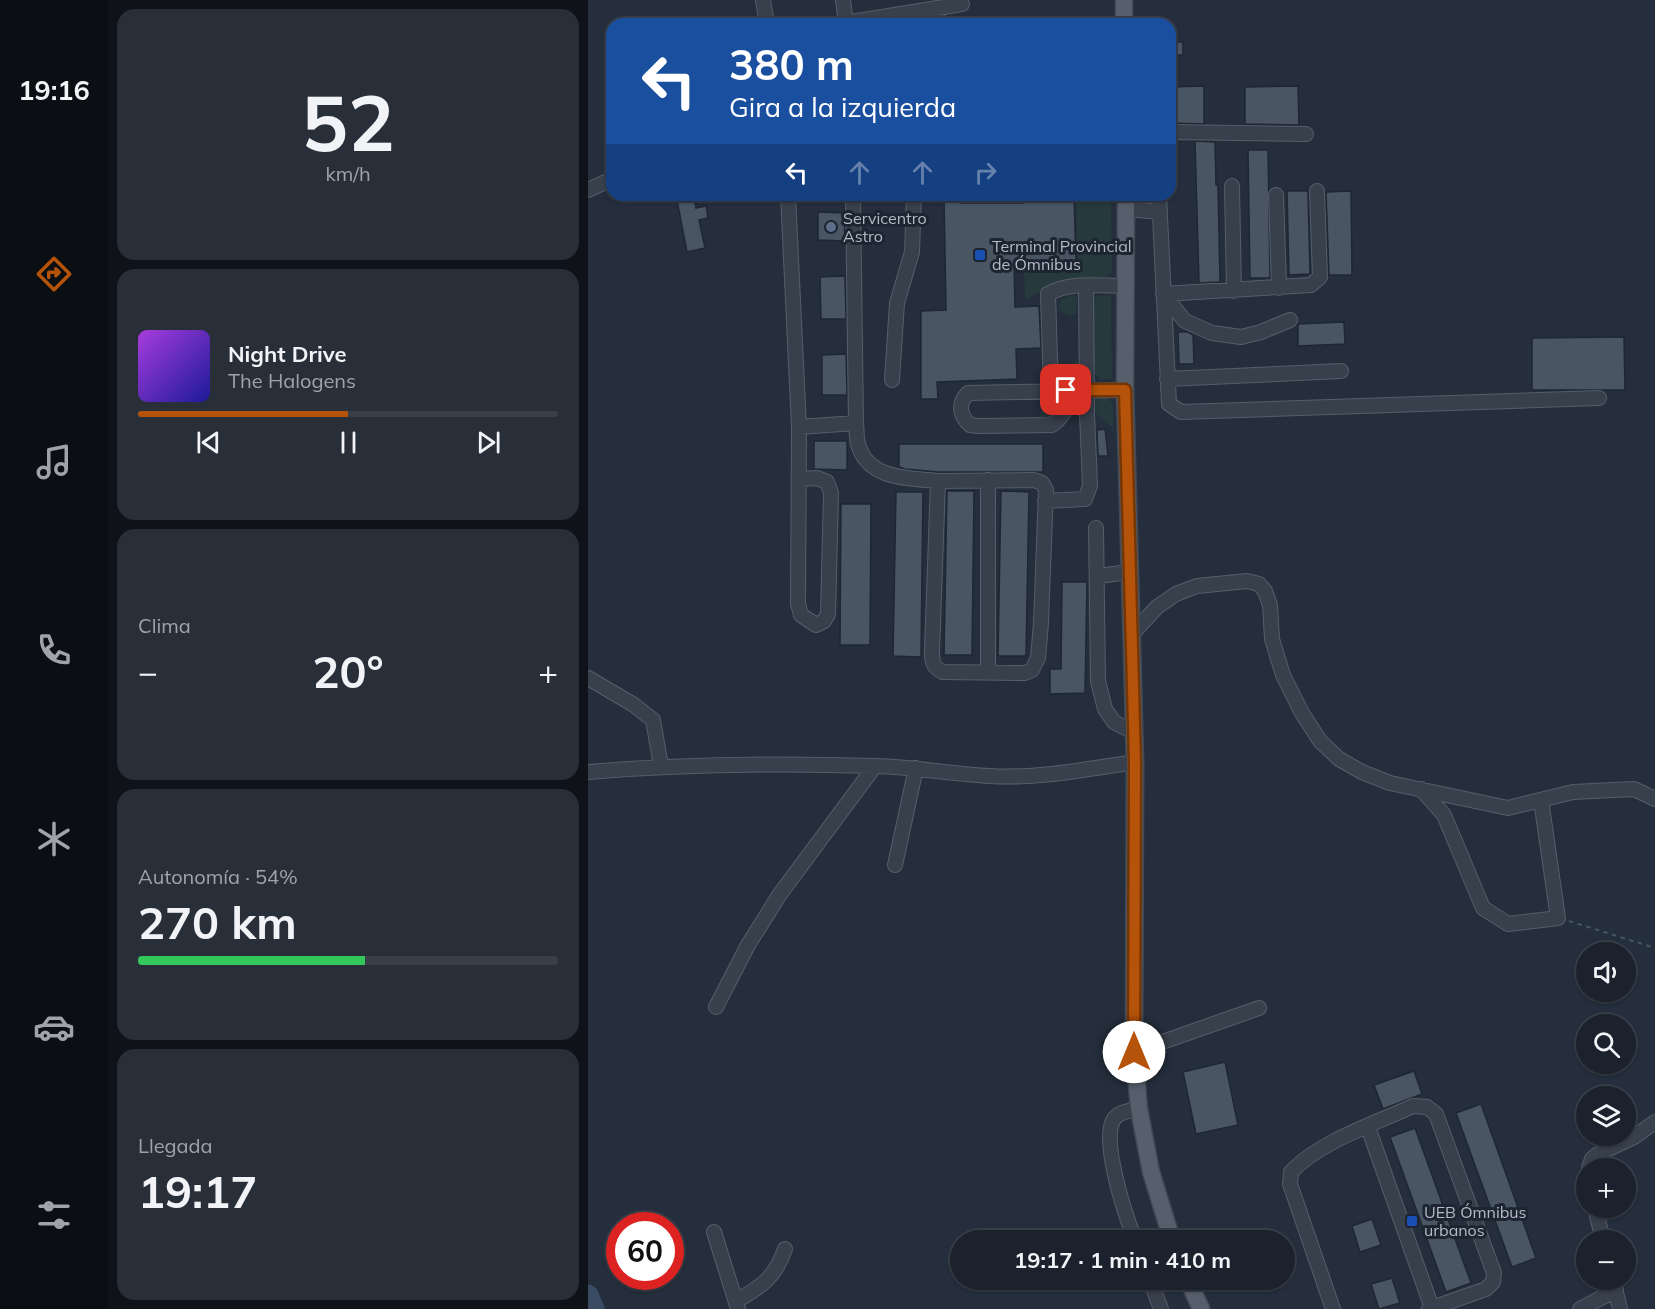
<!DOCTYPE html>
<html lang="es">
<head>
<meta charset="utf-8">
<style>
	:root { --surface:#1b222d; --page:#282f39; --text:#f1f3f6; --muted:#a0a4aa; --line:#393f49; --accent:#b45309 }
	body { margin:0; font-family:Mulish,sans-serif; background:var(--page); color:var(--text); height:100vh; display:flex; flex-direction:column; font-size:22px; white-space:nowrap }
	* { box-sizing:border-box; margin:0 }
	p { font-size:20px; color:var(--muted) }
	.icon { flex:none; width:33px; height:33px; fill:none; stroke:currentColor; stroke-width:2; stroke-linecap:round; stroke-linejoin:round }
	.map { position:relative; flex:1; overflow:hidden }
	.details { display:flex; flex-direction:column; gap:9px; padding:9px; background:#0f1319; width:480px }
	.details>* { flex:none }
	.banner { position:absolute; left:18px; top:18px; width:570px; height:183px; border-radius:18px; box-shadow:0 2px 4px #0004,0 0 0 2px var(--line); background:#1a4fa0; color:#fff; overflow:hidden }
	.buttons { position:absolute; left:988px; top:942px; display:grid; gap:12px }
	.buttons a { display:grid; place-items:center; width:60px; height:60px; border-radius:50%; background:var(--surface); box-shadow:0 2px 4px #0004,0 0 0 2px var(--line); font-size:30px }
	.speed { position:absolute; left:18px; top:1212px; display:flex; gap:12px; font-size:30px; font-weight:700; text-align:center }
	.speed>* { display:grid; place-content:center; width:78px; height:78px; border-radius:50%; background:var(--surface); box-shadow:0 2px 4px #0004,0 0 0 2px var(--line); line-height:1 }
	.speed .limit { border:9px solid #d22; background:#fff; color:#111 }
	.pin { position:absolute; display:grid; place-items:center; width:51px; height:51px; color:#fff; margin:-26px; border-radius:12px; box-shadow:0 3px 9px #0006 }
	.me { position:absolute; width:66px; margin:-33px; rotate:0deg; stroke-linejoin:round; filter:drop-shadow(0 0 4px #0008) }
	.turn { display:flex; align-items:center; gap:21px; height:126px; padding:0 24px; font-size:27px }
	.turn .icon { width:78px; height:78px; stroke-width:2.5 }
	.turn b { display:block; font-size:42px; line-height:51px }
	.lanes { display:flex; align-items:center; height:57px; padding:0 24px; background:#0003; justify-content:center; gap:30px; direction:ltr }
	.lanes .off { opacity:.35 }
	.big { font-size:45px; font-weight:700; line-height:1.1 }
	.details .widget { flex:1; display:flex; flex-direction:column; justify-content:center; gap:9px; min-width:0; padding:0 21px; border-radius:18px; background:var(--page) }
	.details .dial { align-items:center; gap:0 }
	.dial b { font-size:78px; line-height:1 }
	.song { display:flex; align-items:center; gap:18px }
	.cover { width:72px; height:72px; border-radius:9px; background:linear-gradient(135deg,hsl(280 70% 55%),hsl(240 70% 35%)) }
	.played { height:6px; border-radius:3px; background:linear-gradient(90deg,var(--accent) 50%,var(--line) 50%) }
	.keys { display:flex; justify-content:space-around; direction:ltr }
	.heat { display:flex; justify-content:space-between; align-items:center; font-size:33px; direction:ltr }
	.charge { height:9px; border-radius:4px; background:linear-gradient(90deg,#34c759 54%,var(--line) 0) }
	.trip { position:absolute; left:362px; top:1230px; width:345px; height:60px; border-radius:30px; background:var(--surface); box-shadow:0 2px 4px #0004,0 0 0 2px var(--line); font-weight:700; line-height:60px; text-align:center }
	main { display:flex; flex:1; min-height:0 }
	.menu { display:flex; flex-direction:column; width:108px; justify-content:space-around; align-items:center; background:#0b0e12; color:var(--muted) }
	.menu .icon { width:42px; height:42px }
	.menu .current { color:var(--accent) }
	.menu b { font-size:27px; color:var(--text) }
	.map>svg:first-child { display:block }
	.green { fill:#263a3d }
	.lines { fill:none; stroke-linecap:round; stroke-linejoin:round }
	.river { stroke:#3a4b64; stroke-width:21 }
	.building { fill:#4a5564; stroke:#1f2733; stroke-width:1.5 }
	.minor-casing { stroke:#565e6a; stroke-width:16 }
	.major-casing { stroke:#414955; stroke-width:19 }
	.path { stroke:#44575a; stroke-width:2; stroke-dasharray:4.5 4.5; stroke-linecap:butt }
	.minor { stroke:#38404c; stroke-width:14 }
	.major { stroke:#565f6c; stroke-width:16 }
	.route-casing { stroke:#753606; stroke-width:15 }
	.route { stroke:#b45309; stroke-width:10 }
	.service-dot { fill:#5c6f8a; stroke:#1d2531; stroke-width:2 }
	.transit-dot { fill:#1a4fb4; stroke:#1d2531; stroke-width:2 }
	.labels { text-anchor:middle; stroke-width:6; stroke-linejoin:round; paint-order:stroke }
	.poi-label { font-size:16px; fill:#b4bbc7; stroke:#1d2531; text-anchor:start }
</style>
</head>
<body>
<main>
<nav class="menu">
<b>19:16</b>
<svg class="icon current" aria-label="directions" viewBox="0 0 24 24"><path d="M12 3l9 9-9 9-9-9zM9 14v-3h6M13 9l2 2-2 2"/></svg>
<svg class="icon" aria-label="music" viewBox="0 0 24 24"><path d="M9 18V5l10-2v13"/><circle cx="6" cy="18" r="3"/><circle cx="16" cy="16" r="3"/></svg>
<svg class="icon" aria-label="phone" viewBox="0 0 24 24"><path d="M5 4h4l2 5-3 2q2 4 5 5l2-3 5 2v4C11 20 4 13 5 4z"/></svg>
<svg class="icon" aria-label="climate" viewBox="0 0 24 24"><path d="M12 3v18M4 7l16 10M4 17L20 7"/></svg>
<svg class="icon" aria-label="car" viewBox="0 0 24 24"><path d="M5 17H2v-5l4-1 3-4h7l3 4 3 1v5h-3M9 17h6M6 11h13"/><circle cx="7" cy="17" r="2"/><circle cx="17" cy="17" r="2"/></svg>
<svg class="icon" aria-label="filters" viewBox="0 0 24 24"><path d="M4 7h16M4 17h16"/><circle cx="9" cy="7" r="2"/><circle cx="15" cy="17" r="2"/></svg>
</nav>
<section class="details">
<div class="widget dial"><b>52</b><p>km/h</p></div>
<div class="widget">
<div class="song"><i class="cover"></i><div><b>Night Drive</b><p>The Halogens</p></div></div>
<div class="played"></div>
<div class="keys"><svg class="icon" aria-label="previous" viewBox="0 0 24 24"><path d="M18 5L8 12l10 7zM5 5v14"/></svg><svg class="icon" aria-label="pause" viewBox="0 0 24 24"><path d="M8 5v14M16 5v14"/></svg><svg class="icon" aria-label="next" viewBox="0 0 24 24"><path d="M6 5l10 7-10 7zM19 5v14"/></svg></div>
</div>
<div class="widget"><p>Clima</p>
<div class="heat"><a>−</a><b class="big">20°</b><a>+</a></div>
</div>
<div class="widget"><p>Autonomía · 54%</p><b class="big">270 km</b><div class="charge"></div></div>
<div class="widget"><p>Llegada</p><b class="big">19:17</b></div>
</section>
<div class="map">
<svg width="1067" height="1309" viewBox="0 0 1067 1309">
	<rect width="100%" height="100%" fill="#242e3c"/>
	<path class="green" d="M488 195H523L524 272 517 277 474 280 437 300 436 265 490 263Z
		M484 295 489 296 488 314 481 316 470 310 473 299Z
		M523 295 524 379 512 380 506 372 504 305 506 297Z
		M489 360V376L482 380H470L468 377V362L481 366Z
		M483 396 465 418 450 422 458 397Z
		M517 397 520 398 525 404V428L505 411 506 400Z"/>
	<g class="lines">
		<path class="river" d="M0 1295 6 1309"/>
	</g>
	<path class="building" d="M582 42H595V55H582Z
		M616 86V124L582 123V87Z
		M710 86 711 125 657 124V87Z
		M607 141 627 142 628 185H630L632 282 611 283Z
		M660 150H680L682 278H662Z
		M699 191H720L722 274 701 275Z
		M763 191 764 275H741L738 192Z
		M88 195H106L108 208 118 206 120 218 111 220 117 248 99 252Z
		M356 195H373V203H435L434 195H486L488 261 426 262 427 307 451 306 453 348 428 349 429 379 349 382 350 399H333V311L358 310Z
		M230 212 256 213 257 241 230 240Z
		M257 276 258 319H233L232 277Z
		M756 322 757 344 710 346V324Z
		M590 332H600L605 335 606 364H591Z
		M1036 337 1037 390H944V338Z
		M258 354 259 395H234V355Z
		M517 429 520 456H510L509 430Z
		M226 441H259V470L226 469Z
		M311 444H455V472H350L317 469 311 467Z
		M359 491H386L384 655H356Z
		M413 491 441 492 438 656H410Z
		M308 492H335L333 657 305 656Z
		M253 504H283L282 645H252Z
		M474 582H499L497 693 462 694V669H473Z
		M637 1062 650 1125 608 1134 595 1072Z
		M826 1071 834 1094 795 1109 786 1085Z
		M893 1104 948 1258 924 1267 868 1113Z
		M827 1128 883 1283 858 1292 802 1137Z
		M784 1219 793 1245 772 1252 764 1226Z
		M804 1278 812 1303 791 1309 783 1284Z"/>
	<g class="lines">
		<defs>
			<path id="minor" d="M175 0 179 24
				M255 0 258 24
				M348 8 351 24
				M251 24 374 4
				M582 132 718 134
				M644 186 646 291
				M0 190 24 179
				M200 195 211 427 268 423
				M265 195 268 423C269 431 268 440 271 447 282 480 322 478 350 481
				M571 195 581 404 593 412 1011 398
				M688 195 691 288
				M539 209 572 212
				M575 294 723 285 732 277 729 191
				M575 294 597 321 624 333 653 337 673 332 702 320
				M579 379 753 371
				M304 380 309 303 324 252 326 195
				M463 390 460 294C482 281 512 286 537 286
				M493 390 470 420 464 425 391 426 382 425C371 415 370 403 380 393L537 390
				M211 479 229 478 239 482 243 493 240 614 236 621 228 625 213 615 210 604 211 427
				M446 480 454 483 458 490 453 623 450 658 444 670 437 673 355 672C345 668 344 662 344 651L350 481Z
				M457 501 497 499 502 486 499 414 498 286
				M508 528 510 681 517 709 526 722 545 732
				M509 576 542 572
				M544 634 569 607 588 594 609 586 659 581 671 584 677 591 682 605 684 639 695 675 714 713 732 741 751 759 774 772 802 783 920 808 985 792 1046 789 1067 799
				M400 673V480
				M0 678 46 705 65 720 73 766
				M0 772C95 764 192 763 288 766 326 767 363 774 402 776 450 779 499 769 547 762
				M833 789 856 815 895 908 920 924 970 918 953 800
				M307 865 328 768
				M128 1007 160 945 192 894 287 766
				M546 1052 671 1008
				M780 1127 844 1308
				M1001 1168 1004 1159 1010 1154 1046 1137 1067 1122
				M1007 1208 1015 1240
				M126 1232 150 1309
				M547 1240C538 1217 512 1140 526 1119 531 1111 542 1111 551 1109
				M562 1280 573 1309
				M1025 1280 1032 1309
				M148 1301C173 1287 187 1278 197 1249
				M745 1309 702 1184 703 1172C731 1142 788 1123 825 1106L839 1107 848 1114 906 1273 905 1282 898 1289 841 1309
				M992 1309 1028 1290"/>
			<path id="major" d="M536 0V24
				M538 195 537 390 547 762 546 1052 551 1109 563 1172 584 1240
				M600 1280 613 1309"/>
		</defs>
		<use href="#minor" class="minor-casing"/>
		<use href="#major" class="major-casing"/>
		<path class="path" d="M981 921 1067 948"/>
		<use href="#minor" class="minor"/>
		<use href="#major" class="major"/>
	</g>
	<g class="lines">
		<defs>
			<path id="route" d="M478 390H537L547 762 546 1052"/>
		</defs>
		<use href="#route" class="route-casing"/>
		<use href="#route" class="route"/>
	</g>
	<circle class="service-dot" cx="243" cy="227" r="6"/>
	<g class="transit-dot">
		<rect x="386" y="249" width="12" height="12" rx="3"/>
		<rect x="818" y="1215" width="12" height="12" rx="3"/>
	</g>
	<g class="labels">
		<g class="poi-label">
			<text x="255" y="224">Servicentro<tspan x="255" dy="18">Astro</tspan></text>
			<text x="404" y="252">Terminal Provincial<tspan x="404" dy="18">de Ómnibus</tspan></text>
			<text x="836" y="1218">UEB Ómnibus<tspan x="836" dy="18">urbanos</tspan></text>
		</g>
	</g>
</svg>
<div class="buttons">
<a><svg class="icon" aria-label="sound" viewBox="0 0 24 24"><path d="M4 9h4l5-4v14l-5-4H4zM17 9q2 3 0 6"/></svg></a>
<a><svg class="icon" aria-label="search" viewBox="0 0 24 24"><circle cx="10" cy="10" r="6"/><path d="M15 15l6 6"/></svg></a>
<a><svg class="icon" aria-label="layers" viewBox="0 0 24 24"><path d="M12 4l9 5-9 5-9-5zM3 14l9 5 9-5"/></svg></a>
<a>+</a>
<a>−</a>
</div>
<div class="speed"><div class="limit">60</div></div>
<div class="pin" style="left:478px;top:390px;background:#d93025"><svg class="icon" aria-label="arrive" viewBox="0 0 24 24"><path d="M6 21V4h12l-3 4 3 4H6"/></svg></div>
<svg class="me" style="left:546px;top:1052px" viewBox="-20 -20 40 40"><circle r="19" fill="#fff"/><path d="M0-13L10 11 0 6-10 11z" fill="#b45309"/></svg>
<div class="trip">19:17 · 1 min · 410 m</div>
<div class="banner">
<div class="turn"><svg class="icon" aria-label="left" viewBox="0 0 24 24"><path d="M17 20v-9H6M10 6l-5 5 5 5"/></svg><div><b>380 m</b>Gira a la izquierda</div></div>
<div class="lanes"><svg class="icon" aria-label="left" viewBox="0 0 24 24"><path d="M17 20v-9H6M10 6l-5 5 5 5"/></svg><svg class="icon off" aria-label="ahead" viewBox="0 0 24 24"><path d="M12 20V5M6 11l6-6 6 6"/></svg><svg class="icon off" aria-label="ahead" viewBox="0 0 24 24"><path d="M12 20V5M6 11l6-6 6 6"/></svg><svg class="icon off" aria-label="right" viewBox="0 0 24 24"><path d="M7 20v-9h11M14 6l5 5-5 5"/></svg></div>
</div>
</div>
</main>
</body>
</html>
